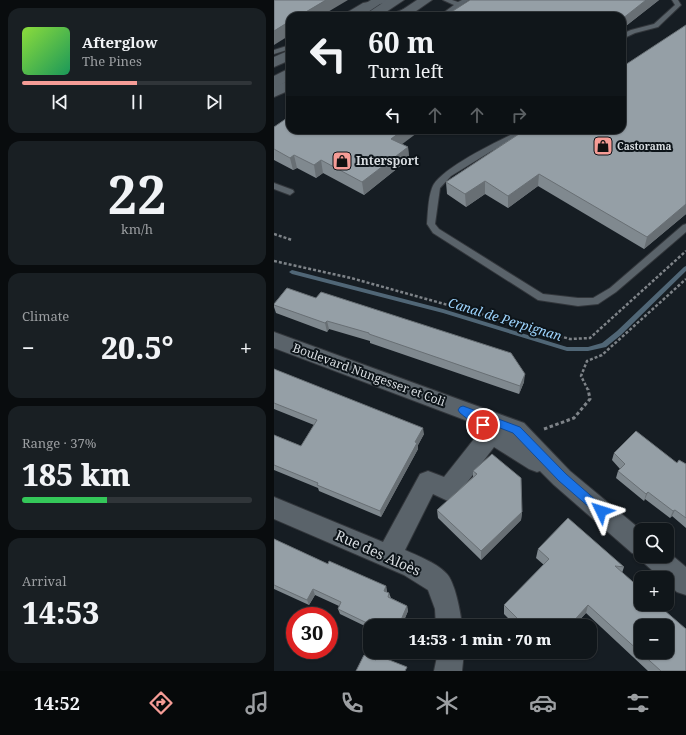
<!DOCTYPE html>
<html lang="en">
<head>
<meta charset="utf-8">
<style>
	:root { --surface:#10161a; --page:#191f23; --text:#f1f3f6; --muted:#9c9fa2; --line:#303539; --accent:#f59c96 }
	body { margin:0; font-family:"Noto Serif",serif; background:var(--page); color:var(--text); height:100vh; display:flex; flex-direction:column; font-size:15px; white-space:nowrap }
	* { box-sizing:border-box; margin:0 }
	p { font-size:13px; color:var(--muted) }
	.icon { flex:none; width:22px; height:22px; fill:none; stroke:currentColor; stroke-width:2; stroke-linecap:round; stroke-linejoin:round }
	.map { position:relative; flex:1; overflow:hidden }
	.side { display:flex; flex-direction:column; gap:8px; padding:8px; background:#090c0e; width:274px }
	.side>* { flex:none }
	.banner { position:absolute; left:12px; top:12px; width:340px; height:122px; border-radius:12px; box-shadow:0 1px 3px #0004,0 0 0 1px var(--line); background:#10161a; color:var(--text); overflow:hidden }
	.tools { position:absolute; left:360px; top:523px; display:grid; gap:8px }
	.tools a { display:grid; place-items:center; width:40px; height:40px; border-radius:8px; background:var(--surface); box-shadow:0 1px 3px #0004,0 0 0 1px var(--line); font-size:20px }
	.speed { position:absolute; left:12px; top:607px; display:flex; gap:8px; font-size:20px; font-weight:700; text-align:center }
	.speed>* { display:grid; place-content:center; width:52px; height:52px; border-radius:50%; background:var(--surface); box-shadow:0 1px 3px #0004,0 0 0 1px var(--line); line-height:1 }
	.speed .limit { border:6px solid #d22; background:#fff; color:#111 }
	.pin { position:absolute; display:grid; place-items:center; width:34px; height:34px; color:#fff; margin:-17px; border:2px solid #fff; border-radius:50%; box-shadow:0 1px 4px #0007 }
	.me { position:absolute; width:44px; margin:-22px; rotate:311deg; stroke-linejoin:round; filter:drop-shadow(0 0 3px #0008) }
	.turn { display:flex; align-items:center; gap:14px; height:84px; padding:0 16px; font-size:18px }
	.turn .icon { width:52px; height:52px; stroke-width:2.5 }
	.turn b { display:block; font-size:28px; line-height:34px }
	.lanes { display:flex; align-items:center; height:38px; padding:0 16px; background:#0003; justify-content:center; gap:20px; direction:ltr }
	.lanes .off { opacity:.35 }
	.big { font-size:30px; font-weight:800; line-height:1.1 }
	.side .tile { flex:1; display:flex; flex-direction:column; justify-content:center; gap:6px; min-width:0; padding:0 14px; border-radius:12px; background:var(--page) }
	.side .dial { align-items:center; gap:0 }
	.dial b { font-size:52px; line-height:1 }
	.song { display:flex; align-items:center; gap:12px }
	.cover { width:48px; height:48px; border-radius:6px; background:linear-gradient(135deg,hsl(90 70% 55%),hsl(150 70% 35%)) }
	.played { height:4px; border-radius:2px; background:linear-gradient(90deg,var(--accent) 50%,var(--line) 50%) }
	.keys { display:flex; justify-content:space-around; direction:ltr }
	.heat { display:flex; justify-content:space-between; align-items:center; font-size:22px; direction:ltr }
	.charge { height:6px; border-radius:3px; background:linear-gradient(90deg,#34c759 37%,var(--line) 0) }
	.trip { position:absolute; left:89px; top:619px; width:234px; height:40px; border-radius:12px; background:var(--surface); box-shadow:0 1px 3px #0004,0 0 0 1px var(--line); font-weight:800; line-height:40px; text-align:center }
	.dock { display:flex; height:64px; justify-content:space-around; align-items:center; background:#06090a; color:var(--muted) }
	.dock .icon { width:28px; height:28px }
	.dock .active { color:var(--accent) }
	.dock b { font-size:18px; color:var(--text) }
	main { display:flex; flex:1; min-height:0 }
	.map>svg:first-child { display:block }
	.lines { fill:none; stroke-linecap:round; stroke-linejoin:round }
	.stream { fill:#506676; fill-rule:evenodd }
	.lane-casing { stroke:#32363b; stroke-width:2 }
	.street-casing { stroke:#32363b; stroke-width:2 }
	.secondary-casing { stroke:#32363b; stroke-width:2 }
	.path-far1 { stroke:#7e8388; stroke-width:2.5; stroke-dasharray:3 2; stroke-linecap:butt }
	.path { stroke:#7e8388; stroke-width:3; stroke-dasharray:3.5 2.5; stroke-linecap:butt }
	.lane { fill:#5a636a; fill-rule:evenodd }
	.street { fill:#5a636a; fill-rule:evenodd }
	.secondary { fill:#5a636a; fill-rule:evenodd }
	.wall { fill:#80898f }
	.shaded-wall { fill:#686f74 }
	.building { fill:#959fa6; stroke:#686f74; fill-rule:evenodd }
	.route { fill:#1a73e8; stroke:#114b97 }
	.labels { text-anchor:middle; stroke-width:4; stroke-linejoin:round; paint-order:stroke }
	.far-poi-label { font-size:10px; font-weight:bold; fill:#d7dce0; stroke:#0d1419; text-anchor:start }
	.poi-label { font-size:12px; font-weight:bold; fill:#d7dce0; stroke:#0d1419; text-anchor:start }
	.street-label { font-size:12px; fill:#d7dce0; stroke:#0d1419 }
	.water-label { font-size:13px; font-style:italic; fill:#9dd4fe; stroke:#0d1419 }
	.near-street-label { font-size:14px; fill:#d7dce0; stroke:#0d1419 }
</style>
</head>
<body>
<main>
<section class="side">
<div class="tile">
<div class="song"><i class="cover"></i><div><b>Afterglow</b><p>The Pines</p></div></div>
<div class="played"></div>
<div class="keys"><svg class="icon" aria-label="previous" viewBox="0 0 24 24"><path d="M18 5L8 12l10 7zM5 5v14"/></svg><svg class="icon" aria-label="pause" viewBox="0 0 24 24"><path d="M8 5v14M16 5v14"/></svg><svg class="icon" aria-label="next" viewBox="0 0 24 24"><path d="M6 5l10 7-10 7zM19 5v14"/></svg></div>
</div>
<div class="tile dial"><b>22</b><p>km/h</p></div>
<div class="tile"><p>Climate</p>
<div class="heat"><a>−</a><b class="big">20.5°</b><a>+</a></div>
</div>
<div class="tile"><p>Range · 37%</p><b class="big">185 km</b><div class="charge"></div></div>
<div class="tile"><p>Arrival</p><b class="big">14:53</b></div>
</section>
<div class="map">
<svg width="412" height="671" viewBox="0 0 412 671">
	<rect width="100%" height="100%" fill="#161d23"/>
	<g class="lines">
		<path class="stream" d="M412 266V271L347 335 332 347 314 351H293L169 313 18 274 15 272 18 270 169 309 293 347H314L328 343 343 331 410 267Z"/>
		<defs>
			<path id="lane" d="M105 0H121L118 2 93 6 75 16H67L89 3Z
				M169 0H178L184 2 188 0H195L172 16H165L180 5Z
				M398 0H404L407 5 384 27 361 33 348 39V34L357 30 380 24 401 5Z
				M135 7 138 9 137 10 122 16H113Z
				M16 45V49L0 54V50Z
				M247 130H257L216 152 177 176 166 188 161 224 165 229 269 294 304 298H319L336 288 409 225 412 224V232L342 292 324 304 304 306 264 300 159 233 153 224C154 212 154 199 158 188 164 169 228 139 247 130Z
				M0 183 19 190 20 192 16 195 0 189Z"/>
			<path id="street" d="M97 0H112L88 16H72Z
				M143 0H158L135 16H119Z
				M16 50V60L0 67V57Z
				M16 80V90L0 97V87Z
				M0 332 250 423 296 471 367 530V556H393V551L412 567V595L403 592 393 583V578H387L371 564 368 556 358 553 280 485 266 471 263 472 255 469 220 447 182 497 174 501 159 494 131 550C144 556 161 562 172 573 181 581 187 614 188 626H162L161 609 154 590 130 575 0 519V497L109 542 146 474 154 471 170 477 204 434 201 432 199 423 0 348Z
				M164 652H190L188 671H160Z"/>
			<path id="secondary" d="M113 0H130L106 16H89Z
				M16 68V80L0 88V76Z"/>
		</defs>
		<use href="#lane" class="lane-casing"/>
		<use href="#street" class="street-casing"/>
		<use href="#secondary" class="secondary-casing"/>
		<path class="path-far1" d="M0 234 18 240
			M0 261 77 278 296 339 316 338 412 251
			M314 390 307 376 313 361 328 355 412 279"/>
		<path class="path" d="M270 429 300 418 316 399 314 389"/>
		<use href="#lane" class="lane"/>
		<use href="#street" class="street"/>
		<use href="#secondary" class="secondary"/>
	</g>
	<path class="wall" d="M385 0 348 29V16H171Z
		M412 25V214L370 249 264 186 234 208 211 194 192 207 173 194 172 182 243 135 244 131 234 135 223 130H348Z
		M0 127 128 144 134 147 135 159 90 195 49 173 42 178 23 168 19 170 0 160Z
		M13 288 250 382 245 394 96 343V341L55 329 53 332 2 313 0 307V304Z
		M0 369 150 434 144 445V449L107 517 45 491 44 488 0 470V435L27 446 40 425 0 409Z
		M340 453 412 464V528L398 516 396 518 371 499 370 501 342 478 344 471 346 469 338 460Z
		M199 471 248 512 247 520 207 560 164 518 163 510 199 477Z
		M0 539 54 564 112 586 113 592 115 593 117 598 133 606 134 611 128 625 127 626H100L96 625 95 628 66 614 64 609 65 606 41 595 35 605 0 589Z
		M264 549 350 567 348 573 412 671H374L312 613 300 626H242L230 614V605L270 565 262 558Z
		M268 652H277L273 657Z"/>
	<path class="shaded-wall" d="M52 0H74L47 16H25Z
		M372 0H385L348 29V19Z
		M232 12 231 16H225Z
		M16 21V35L0 45V31Z
		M129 130H147L119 151 117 139Z
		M234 130H244L234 135Z
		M134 147 135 159 90 195 88 182Z
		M20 155 23 168 19 170 16 158Z
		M47 160 49 173 42 178 40 165Z
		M265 174 264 186 234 208V196Z
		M211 181V194L192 207 191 194Z
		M412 204V214L370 249 373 237Z
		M53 321 55 329 53 332 51 323Z
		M251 374 250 382 245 394 246 386Z
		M149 428 150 434 144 445V449L107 517 106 511 141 442Z
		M374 492 371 499 370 501 372 494Z
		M401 510 398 516 396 518 399 511Z
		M248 512 247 520 207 560V551Z
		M112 586 113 592 111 597 110 591Z
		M39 589 41 595 35 605 33 600Z
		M314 605 312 613 300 626H295Z
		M133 606 134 611 128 625 127 626H121Z
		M95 619 96 625 95 628 93 623Z
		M274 652H277L273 657Z"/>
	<path class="building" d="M0 0H52L25 16H16V21L0 31Z
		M196 0H372L348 19V16H242L232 12 225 16H171Z
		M412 25V204L373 237 265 174 234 196 211 181 191 194 172 182 251 130H348V67Z
		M16 116V130H129L117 139 134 147 88 182 47 160 40 165 20 155 16 158 0 149V127Z
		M13 288 42 298 47 292 237 353 251 374 246 386 95 334V333L53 321 51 323 0 305V304Z
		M0 369 149 428 141 442 143 443 106 511 43 485 44 483 0 465V435L27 446 43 420 0 403Z
		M362 431 403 463 405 460 412 464V518L401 510 399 511 374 492 372 494 344 471 351 464 340 453Z
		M218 454 247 478 248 512 207 551 163 510 203 474 199 471Z
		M294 518 350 567 341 566 367 589V604H383L412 629V671H387L314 605 295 626H251L230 605 275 559 264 549ZM367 626H393V652H367Z
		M0 539 54 564 55 561 112 586 110 591 115 593 114 597 133 606 127 620 121 626H111L95 619 93 623 64 609 67 602 39 589 33 600 0 585Z
		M90 655 102 660 105 656 133 667 131 671H82Z"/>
	<path class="route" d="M189 406 246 427 292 474 331 508 333 511 331 515 327 516 324 515 285 481 239 433 213 423 212 428H205L186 413 184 410 186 407Z"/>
	<defs>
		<symbol id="shop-square" viewBox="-11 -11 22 22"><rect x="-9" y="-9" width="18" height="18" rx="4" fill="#f59c96" stroke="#0d1419"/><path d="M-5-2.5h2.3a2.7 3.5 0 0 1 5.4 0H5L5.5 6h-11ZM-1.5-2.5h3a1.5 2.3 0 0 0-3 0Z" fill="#111"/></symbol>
	</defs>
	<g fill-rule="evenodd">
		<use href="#shop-square" x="318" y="135" width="22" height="22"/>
		<use href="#shop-square" x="57" y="150" width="22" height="22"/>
	</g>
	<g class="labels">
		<g class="far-poi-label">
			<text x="343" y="150">Castorama</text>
		</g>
		<g class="poi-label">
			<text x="82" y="165">Intersport</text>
		</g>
		<g class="street-label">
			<text transform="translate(95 375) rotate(20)" y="4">Boulevard Nungesser et Coli</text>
		</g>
		<g class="water-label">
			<text transform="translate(231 319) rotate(17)" y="5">Canal de Perpignan</text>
		</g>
		<g class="near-street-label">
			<text transform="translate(104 553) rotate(24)" y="5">Rue des Aloès</text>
		</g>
	</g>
</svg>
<div class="tools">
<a><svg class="icon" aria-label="search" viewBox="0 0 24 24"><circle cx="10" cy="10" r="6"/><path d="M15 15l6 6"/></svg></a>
<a>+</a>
<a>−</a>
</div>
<div class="speed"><div class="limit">30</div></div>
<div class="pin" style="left:209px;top:425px;background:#d93025"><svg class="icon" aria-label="arrive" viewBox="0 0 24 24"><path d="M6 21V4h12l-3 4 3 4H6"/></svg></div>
<svg class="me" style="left:327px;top:511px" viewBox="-20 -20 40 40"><path d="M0-17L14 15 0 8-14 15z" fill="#1a73e8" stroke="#fff" stroke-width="4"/></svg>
<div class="trip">14:53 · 1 min · 70 m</div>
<div class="banner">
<div class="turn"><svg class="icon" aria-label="left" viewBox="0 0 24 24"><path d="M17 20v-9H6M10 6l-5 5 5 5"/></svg><div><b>60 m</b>Turn left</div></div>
<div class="lanes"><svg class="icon" aria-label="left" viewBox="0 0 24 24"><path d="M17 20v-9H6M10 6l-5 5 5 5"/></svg><svg class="icon off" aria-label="ahead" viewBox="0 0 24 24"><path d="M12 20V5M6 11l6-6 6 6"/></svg><svg class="icon off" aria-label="ahead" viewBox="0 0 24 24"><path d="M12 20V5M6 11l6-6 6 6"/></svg><svg class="icon off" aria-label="right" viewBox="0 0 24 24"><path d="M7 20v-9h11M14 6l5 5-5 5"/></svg></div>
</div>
</div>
</main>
<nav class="dock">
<b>14:52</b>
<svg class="icon active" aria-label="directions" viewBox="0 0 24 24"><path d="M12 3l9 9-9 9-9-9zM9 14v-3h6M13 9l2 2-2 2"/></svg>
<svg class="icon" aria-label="music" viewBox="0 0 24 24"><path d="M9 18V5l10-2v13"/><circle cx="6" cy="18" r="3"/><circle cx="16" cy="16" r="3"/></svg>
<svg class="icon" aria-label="phone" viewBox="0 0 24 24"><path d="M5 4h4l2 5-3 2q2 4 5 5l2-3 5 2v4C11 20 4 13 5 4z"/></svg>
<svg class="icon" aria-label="climate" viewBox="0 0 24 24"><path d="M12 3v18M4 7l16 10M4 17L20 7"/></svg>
<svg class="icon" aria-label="car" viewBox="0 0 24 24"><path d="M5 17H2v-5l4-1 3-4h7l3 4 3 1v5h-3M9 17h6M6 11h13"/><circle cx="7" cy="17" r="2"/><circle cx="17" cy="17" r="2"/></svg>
<svg class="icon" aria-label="filters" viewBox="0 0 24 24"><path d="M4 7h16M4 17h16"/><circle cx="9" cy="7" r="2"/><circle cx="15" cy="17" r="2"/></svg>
</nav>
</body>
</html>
